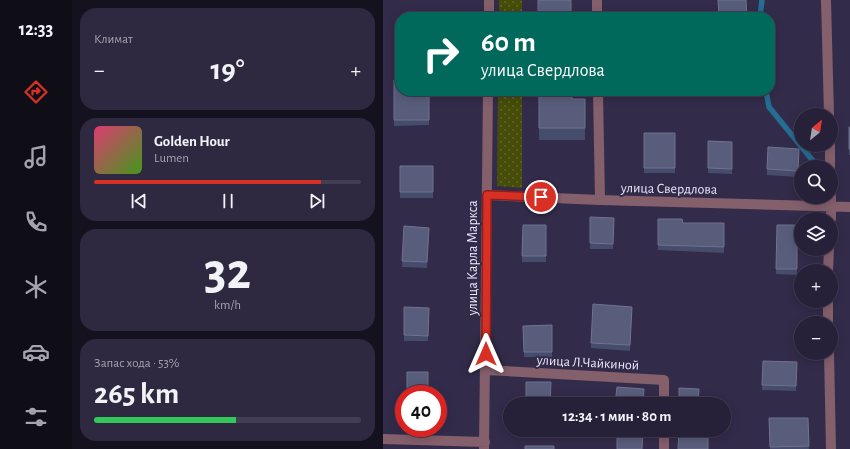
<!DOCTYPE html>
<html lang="ru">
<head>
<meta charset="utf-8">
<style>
	:root { --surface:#262038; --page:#2e2840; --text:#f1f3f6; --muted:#a4a3ae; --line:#423e53; --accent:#d93025 }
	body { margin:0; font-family:"Alegreya Sans",sans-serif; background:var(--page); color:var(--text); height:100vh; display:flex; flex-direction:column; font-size:15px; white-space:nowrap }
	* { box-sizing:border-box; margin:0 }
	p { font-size:13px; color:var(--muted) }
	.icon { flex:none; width:22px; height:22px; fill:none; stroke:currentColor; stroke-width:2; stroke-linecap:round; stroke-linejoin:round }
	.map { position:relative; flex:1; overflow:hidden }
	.details { display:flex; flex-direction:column; gap:8px; padding:8px; background:#15121f; width:311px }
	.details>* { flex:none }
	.top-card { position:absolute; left:12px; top:12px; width:380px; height:84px; border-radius:16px; box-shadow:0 2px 10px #0003,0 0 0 1px var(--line); background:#00695c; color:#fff; overflow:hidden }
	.needle { width:26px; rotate:30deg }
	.fabs { position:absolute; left:411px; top:108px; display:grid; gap:8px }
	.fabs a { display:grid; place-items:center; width:44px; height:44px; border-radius:50%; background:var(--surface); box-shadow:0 2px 10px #0003,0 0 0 1px var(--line); font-size:20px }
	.speed { position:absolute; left:12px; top:385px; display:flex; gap:8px; font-size:20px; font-weight:700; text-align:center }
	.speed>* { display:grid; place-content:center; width:52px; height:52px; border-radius:50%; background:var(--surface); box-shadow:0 2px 10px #0003,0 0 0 1px var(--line); line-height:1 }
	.speed .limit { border:6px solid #d22; background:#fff; color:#111 }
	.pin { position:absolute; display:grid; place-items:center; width:34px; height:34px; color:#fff; margin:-17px; border:2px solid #fff; border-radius:50%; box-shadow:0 1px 4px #0007 }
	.me { position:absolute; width:44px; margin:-22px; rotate:0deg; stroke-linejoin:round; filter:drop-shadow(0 0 3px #0008) }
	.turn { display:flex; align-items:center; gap:14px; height:84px; padding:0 20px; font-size:18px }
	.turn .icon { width:52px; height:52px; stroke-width:2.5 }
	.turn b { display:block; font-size:28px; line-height:34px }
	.big { font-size:30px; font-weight:600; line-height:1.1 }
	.details .widget { flex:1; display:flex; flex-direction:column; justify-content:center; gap:6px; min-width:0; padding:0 14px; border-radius:16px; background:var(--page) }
	.details .dial { align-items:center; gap:0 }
	.dial b { font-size:52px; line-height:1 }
	.song { display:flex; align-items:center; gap:12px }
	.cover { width:48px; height:48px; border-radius:6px; background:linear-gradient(135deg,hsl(340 70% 55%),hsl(100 70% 35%)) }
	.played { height:4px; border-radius:2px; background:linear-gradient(90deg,var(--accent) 85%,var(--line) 85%) }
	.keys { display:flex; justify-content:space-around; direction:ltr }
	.heat { display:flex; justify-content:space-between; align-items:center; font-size:22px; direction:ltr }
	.charge { height:6px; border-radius:3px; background:linear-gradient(90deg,#34c759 53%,var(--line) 0) }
	.trip { position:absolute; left:120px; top:397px; width:228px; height:40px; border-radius:20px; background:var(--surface); box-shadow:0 2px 10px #0003,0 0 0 1px var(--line); font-weight:600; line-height:40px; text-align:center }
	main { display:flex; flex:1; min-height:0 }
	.tab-bar { display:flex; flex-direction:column; width:72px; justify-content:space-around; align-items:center; background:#0f0d16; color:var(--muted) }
	.tab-bar .icon { width:28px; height:28px }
	.tab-bar .on { color:var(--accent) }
	.tab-bar b { font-size:18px; color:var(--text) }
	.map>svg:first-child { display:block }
	.grass { fill:url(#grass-dots) }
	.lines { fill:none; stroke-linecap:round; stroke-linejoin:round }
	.stream { stroke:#256d93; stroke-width:5.5 }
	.minor { stroke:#845f6c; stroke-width:10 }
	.wall { fill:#464c6c }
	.building { fill:#585d7b; stroke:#6f7290 }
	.route-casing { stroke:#8d1f18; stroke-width:10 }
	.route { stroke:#d93025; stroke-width:7 }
	.labels { text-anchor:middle; stroke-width:4; stroke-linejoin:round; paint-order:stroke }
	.street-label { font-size:14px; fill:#ece8fc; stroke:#332b4a }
</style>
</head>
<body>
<main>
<nav class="tab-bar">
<b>12:33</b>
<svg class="icon on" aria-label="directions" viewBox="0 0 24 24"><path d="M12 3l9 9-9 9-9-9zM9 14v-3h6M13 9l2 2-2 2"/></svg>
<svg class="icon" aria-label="music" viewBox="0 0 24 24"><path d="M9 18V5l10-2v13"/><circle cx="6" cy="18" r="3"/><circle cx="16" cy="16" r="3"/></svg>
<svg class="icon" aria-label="phone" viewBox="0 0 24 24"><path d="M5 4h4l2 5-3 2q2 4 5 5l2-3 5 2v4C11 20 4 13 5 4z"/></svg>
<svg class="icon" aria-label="climate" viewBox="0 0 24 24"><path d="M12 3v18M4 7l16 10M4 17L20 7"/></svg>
<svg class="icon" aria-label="car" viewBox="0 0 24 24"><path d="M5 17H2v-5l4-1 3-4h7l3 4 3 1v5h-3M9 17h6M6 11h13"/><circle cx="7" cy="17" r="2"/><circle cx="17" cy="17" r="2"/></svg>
<svg class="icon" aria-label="filters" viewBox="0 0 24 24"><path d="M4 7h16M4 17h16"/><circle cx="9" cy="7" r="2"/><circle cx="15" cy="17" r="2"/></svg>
</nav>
<section class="details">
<div class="widget"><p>Климат</p>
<div class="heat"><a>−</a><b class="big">19°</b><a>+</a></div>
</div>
<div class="widget">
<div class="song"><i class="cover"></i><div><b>Golden Hour</b><p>Lumen</p></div></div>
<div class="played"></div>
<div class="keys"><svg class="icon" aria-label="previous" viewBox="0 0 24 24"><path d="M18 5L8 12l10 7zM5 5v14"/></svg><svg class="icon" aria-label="pause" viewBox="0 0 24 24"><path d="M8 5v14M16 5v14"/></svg><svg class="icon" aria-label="next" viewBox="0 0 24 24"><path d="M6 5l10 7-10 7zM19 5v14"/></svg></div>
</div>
<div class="widget dial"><b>32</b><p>km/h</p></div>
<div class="widget"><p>Запас хода · 53%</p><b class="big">265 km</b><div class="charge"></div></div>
</section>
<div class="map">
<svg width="467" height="449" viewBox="0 0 467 449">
	<defs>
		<pattern id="grass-dots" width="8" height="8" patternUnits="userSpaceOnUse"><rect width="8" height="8" fill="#464d08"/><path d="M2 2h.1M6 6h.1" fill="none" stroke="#61672d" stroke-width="1.8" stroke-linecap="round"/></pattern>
	</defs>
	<rect width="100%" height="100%" fill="#332b4a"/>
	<path class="grass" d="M116 0H139V17H116Z
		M115 91H139V188L114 186Z"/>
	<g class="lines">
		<path class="stream" d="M377 17 379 0
			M383 91 386 107 435 167"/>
		<path class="minor" d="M214 0V17
			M443 0 446 115
			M106 17V0
			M215 91 217 200
			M447 145V167
			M104 195 217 200 467 207
			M448 219V196
			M445 271 446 249
			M445 301V323
			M446 353 448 449
			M103 370 281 380V404
			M0 439 102 442
			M101 449 105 91
			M281 449V430"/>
	</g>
	<path class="wall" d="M11 80 46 91V125L11 126Z
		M156 91 189 99H202V140H156Z
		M466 127H467V155H466Z
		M261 133H292V173H261Z
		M325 141 349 142V174L325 173Z
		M416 149 415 177 384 175V169Z
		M17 166H50V198H17Z
		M207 217 231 218 230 249H207Z
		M275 219 300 223H341V253L275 250Z
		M140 225H163V262H139Z
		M394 225H414V275L393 274Z
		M21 226 46 228 44 268 19 267Z
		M21 307 46 308 45 341H21Z
		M249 312 247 351 208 348V343Z
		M169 325V357H141L140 326Z
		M380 361 414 362 413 391 379 390Z
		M386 418H425L426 449H387Z"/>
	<path class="building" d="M155 0H188V17H155Z
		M335 0H363L364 17H336Z
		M11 80H17V91H46V120H11Z
		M156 91H189V99H202V128H156Z
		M466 127H467V149H466Z
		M261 133H292V168H261Z
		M325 141 349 142V169L325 168Z
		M385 147 416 149 415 171 384 169Z
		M17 166H50V192H17Z
		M207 217 231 218 230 244 207 243Z
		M275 219H299L300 223H341V247L275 245Z
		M140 225H163V256H139Z
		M394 225H414V269H393Z
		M21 226 46 228 44 262 19 261Z
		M210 304 249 307 247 345 208 343Z
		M21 307 46 308 45 336 21 335Z
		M169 325V352H141L140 326Z
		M380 361 414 362 413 386 379 385Z
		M24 372H45V394H24Z
		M143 382H168L167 404H143Z
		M234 387 261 389 260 404H232Z
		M296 388 316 389 315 404H296Z
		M386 418H425L426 446 387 447Z
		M234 430H258V434H260L259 449H234Z
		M296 430H325V449H295Z
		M142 446H171V449H142Z"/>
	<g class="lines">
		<defs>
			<path id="route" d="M103 354 104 195 158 197"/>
		</defs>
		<use href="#route" class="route-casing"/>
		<use href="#route" class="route"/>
	</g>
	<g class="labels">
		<g class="street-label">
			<text transform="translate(286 188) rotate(1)" y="5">улица Свердлова</text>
			<text transform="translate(89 258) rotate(-90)" y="5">улица Карла Маркса</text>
			<text transform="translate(205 362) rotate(3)" y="5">улица Л.Чайкиной</text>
		</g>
	</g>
</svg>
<div class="fabs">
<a><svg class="needle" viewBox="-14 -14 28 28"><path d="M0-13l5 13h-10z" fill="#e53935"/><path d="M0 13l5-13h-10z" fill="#a4a3ae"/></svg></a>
<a><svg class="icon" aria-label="search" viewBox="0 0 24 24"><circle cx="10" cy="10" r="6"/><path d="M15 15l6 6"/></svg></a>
<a><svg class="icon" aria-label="layers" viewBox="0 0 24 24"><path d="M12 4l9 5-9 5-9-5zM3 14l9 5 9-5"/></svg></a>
<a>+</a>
<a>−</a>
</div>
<div class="speed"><div class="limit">40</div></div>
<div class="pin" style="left:158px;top:197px;background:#d93025"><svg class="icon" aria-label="arrive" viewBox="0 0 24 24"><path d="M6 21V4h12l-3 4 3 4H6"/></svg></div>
<svg class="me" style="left:103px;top:354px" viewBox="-20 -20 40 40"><path d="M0-17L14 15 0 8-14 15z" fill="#d93025" stroke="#fff" stroke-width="4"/></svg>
<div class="trip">12:34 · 1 мин · 80 m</div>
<div class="top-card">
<div class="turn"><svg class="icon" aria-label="right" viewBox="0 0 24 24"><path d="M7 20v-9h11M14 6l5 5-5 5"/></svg><div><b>60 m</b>улица Свердлова</div></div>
</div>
</div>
</main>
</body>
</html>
